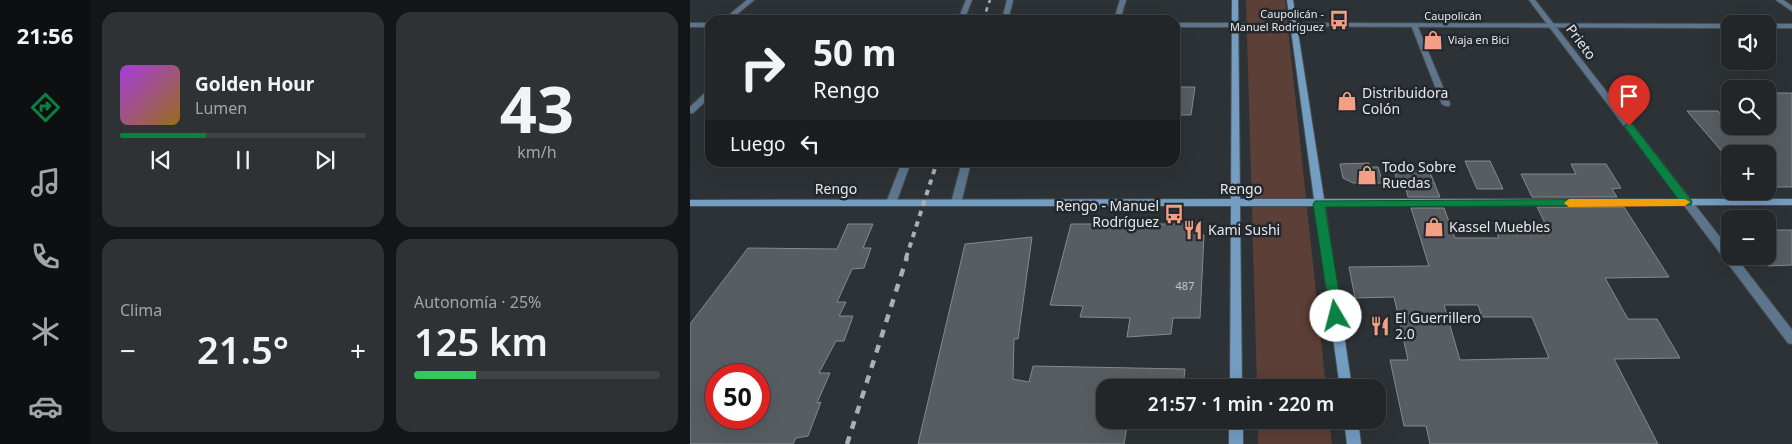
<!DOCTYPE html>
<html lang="es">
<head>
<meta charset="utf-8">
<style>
	:root { --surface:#222628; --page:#2e3234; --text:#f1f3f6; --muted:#a2a5a8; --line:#3f4345; --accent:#0b8043 }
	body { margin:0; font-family:"Noto Sans",sans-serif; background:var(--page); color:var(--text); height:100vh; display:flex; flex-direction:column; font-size:19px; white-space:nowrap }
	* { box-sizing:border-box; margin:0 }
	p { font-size:16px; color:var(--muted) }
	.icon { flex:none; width:28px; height:28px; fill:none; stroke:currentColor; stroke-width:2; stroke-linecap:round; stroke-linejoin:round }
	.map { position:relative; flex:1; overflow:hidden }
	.sheet { display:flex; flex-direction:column; gap:12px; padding:12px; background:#131516; width:600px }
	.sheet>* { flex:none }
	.banner { position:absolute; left:15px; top:15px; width:475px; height:152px; border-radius:15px; box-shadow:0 5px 20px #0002,0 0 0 1px var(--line); background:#222628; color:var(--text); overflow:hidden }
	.buttons { position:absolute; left:1031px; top:15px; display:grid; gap:10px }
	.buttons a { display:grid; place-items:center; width:55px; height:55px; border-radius:10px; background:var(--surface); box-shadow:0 5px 20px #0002,0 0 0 1px var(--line); font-size:25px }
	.speed { position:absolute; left:15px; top:364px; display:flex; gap:10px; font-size:25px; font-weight:700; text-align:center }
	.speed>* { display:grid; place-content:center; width:65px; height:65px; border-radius:50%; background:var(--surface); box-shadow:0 5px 20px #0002,0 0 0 1px var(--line); line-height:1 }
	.speed .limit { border:8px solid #d22; background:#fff; color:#111 }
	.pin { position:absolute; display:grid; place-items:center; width:42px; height:42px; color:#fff; margin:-51px -21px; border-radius:50% 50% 50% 0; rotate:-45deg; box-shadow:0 0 5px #0007 }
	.pin .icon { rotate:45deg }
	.me { position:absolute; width:55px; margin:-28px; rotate:352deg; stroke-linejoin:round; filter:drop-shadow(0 0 4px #0008) }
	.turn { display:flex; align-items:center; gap:18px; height:105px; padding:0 25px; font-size:22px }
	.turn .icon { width:65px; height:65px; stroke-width:2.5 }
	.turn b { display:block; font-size:35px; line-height:42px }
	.then { display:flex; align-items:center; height:48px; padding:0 25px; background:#0003; gap:10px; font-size:19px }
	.big { font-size:38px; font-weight:600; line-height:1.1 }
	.sheet .tile { flex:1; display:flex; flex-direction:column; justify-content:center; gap:8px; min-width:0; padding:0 18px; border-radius:15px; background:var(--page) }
	.sheet .dial { align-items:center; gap:0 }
	.dial b { font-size:65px; line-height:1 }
	.song { display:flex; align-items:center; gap:15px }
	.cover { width:60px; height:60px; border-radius:8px; background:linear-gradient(135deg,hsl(280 70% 55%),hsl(40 70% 35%)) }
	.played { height:5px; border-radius:2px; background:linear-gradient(90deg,var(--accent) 35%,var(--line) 35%) }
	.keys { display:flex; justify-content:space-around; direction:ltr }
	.heat { display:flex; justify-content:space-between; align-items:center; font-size:28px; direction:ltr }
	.charge { height:8px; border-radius:4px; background:linear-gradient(90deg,#34c759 25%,var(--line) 0) }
	.sheet .tiles { flex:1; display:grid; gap:12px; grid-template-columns:repeat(2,1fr) }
	.trip { position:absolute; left:406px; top:379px; width:290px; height:50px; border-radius:15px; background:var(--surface); box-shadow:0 5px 20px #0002,0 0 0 1px var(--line); font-weight:600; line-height:50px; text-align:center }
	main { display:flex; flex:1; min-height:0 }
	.tabs { display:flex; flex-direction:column; width:90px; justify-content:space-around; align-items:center; background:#0e0f10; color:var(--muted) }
	.tabs .icon { width:35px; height:35px }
	.tabs .current { color:var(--accent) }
	.tabs b { font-size:22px; color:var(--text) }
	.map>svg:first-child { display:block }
	.green { fill:#5c3f37 }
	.building { fill:#585d62; stroke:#848a8f; fill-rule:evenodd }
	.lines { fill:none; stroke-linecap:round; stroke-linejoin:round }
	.minor-casing { stroke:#4a4f53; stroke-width:2 }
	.tertiary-casing { stroke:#4a4f53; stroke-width:2 }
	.secondary-casing { stroke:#4a4f53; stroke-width:2 }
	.minor { fill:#5d768d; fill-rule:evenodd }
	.tertiary { fill:#5d768d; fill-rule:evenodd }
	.secondary { fill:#749dc2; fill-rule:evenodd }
	.rail-far2 { stroke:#acafb3; stroke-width:2.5; stroke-dasharray:4.5 4.5; stroke-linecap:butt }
	.rail-far1 { stroke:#acafb3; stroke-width:4; stroke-dasharray:5.5 5.5; stroke-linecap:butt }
	.rail { stroke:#acafb3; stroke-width:4.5; stroke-dasharray:8 8; stroke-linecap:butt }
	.route { fill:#0b8043; stroke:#07532c }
	.slow { fill:#f59e0b }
	.labels { text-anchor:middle; stroke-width:5; stroke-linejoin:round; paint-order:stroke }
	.far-poi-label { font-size:11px; fill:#e5e8eb; stroke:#23282c; text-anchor:end }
	.far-street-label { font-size:11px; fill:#e5e8eb; stroke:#23282c }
	.number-label { font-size:11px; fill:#c2c5c9 }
	.street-label { font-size:14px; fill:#e5e8eb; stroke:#23282c }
	.poi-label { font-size:14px; fill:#e5e8eb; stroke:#23282c; text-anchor:start }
</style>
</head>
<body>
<main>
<nav class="tabs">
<b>21:56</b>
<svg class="icon current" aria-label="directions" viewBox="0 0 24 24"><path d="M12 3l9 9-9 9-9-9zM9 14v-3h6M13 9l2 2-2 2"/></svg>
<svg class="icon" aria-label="music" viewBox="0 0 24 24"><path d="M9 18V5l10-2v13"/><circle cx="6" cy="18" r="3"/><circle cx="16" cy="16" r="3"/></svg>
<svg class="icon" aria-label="phone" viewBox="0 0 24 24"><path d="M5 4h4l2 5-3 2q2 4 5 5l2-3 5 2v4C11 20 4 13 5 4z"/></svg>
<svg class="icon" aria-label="climate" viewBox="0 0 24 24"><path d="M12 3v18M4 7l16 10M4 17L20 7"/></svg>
<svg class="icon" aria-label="car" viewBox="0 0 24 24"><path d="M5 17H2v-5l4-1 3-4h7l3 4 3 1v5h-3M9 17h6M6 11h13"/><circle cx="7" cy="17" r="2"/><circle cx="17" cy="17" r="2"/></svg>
</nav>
<section class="sheet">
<div class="tiles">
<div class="tile">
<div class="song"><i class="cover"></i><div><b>Golden Hour</b><p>Lumen</p></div></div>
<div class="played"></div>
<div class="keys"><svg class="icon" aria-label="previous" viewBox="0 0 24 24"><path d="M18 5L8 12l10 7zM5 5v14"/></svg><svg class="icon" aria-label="pause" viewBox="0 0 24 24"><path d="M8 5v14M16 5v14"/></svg><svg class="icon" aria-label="next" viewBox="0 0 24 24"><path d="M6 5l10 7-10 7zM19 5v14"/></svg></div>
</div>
<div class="tile dial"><b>43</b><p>km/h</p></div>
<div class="tile"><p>Clima</p>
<div class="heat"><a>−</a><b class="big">21.5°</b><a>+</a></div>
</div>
<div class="tile"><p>Autonomía · 25%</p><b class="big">125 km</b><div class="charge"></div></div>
</div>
</section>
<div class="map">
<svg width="1102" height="444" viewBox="0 0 1102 444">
	<rect width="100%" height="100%" fill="#2d3236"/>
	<path class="green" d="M556 0H595L636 387H567Z
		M568 420H639L642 444H568Z"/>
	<path class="building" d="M485 87H505L501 115H485Z
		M1078 93H1102V187H1078V154H1034L997 111H1028L1040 126H1078Z
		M775 161H800L813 189H787Z
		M679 163 680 167H688L693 183H663L653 178 650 164Z
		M881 164H916L931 188 922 189 927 197H842L831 174H886Z
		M704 170H739L750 197H718L716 189H709Z
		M847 207H934L979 277 915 278 938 319H967L990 358 924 359 968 444H740L736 426H714L700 360H718L704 297 665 298 659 267 739 266 721 208H754L765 238H809L803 223H855ZM754 305H788L792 317H842L859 358 770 360Z
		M158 224H183L173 248H181L174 268 162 269 147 302H156L149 316H163L154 341H146L129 373H140L127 403 131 402 118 436 106 438 103 444H0V324L58 248 147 249ZM26 375H69V418H26Z
		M381 224H511L510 235H514L510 318H483L481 334 437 337 440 318 390 317 393 306 360 305Z
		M1078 230H1102V265L1078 266Z
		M342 237 328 339H324L323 379 339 382 343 366 495 369 493 388H415V420H438L434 444H228L275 244Z"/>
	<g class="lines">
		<defs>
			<path id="minor" d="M57 0H64L40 20H33Z
				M276 0H282L274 20H268Z
				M317 0H323L318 20H312Z
				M430 0H436L430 20H424Z
				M839 0H845L1040 250V256H1045L1102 330V344L1098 343Z
				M1086 0H1093L1102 6V11Z
				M0 23H20V27H0Z
				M485 23H545L548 25 545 27H485Z
				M724 23 727 25 760 104 759 106H756L752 104 721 25Z
				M17 91H20V97L3 113H0V107Z
				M212 162H221L206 203 204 205H198L196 203Z
				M272 162H281L271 203 266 206 261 203Z"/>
			<path id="tertiary" d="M545 23 1040 24V28L543 26 542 25Z
				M1078 24H1102V28H1078Z"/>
			<path id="secondary" d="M542 0H548L550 199H624L597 0H603L634 199H1102V205L635 206 662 388H650L625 206H550L552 388H540L541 206H0V200L541 199Z
				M539 420H553V444H539Z
				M654 420H668L671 444H657Z"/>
		</defs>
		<use href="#minor" class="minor-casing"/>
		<use href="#tertiary" class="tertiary-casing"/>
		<use href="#secondary" class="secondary-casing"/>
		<use href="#minor" class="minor"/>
		<use href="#tertiary" class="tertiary"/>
		<use href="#secondary" class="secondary"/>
		<path class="rail-far2" d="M293 20 300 0"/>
		<path class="rail-far1" d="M216 258 247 162"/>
		<path class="rail" d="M157 444 217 257"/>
	</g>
	<path class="route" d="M939 123 942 124 1001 200 1002 202 1001 205 635 207 653 316 651 320 646 321 641 320 623 204 625 201 988 199 934 126Z"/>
	<path class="slow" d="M879 199H995L1000 202 995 206 879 207 874 203Z"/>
	<defs>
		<symbol id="bus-bare" viewBox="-9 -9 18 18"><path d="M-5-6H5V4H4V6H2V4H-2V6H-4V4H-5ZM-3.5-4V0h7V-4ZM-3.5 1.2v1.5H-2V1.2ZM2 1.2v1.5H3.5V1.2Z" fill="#f39f86" stroke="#23282c" stroke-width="2.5" paint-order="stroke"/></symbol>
		<symbol id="shop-bare" viewBox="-9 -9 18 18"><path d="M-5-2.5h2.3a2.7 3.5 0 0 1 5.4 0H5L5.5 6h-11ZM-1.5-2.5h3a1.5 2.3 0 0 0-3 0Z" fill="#f39f86" stroke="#23282c" stroke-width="2.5" paint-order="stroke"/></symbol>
		<symbol id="restaurant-bare" viewBox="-9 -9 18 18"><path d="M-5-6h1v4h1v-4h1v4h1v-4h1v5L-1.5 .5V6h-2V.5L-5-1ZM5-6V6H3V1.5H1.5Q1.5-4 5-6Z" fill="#f39f86" stroke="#23282c" stroke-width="2.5" paint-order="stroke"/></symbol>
	</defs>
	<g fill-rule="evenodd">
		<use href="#bus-bare" x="635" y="6" width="28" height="28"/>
		<use href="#shop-bare" x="729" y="26" width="28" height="28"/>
		<use href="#shop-bare" x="643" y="87" width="28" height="28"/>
		<use href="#shop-bare" x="663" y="161" width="28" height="28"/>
		<use href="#bus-bare" x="470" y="200" width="28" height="28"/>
		<use href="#shop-bare" x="730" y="213" width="28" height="28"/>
		<use href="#restaurant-bare" x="489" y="216" width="28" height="28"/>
		<use href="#restaurant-bare" x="676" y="312" width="28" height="28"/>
	</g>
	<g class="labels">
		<g class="far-poi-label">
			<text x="634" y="18">Caupolicán -<tspan x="634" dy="13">Manuel Rodríguez</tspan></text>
			<text x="758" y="44" text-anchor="start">Viaja en Bici</text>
		</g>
		<g class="far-street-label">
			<text x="763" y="20">Caupolicán</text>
		</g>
		<g class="number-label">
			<text x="495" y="290">487</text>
		</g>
		<g class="street-label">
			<text transform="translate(891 42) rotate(53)" y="5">Prieto</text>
			<text x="146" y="194">Rengo</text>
			<text x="551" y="194">Rengo</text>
		</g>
		<g class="poi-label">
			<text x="672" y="98">Distribuidora<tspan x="672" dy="16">Colón</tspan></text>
			<text x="692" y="172">Todo Sobre<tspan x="692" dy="16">Ruedas</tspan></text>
			<text x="469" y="211" text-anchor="end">Rengo - Manuel<tspan x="469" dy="16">Rodríguez</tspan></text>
			<text x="759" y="232">Kassel Muebles</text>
			<text x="518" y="235">Kami Sushi</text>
			<text x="705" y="323">El Guerrillero<tspan x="705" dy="16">2.0</tspan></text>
		</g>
	</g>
</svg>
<div class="buttons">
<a><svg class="icon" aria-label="sound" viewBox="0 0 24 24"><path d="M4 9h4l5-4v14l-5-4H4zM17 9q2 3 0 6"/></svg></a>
<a><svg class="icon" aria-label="search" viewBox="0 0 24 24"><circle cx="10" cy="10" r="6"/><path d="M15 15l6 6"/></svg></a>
<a>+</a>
<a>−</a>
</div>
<div class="speed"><div class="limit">50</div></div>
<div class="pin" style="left:939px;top:126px;background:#d93025"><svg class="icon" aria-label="arrive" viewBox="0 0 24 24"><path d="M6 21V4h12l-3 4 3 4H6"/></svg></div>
<svg class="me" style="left:646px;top:316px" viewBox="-20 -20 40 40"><circle r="19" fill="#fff"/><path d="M0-13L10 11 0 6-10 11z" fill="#0b8043"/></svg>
<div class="trip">21:57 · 1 min · 220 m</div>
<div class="banner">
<div class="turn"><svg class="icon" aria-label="right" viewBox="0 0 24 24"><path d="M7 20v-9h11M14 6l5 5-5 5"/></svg><div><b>50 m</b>Rengo</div></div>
<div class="then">Luego<svg class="icon" aria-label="left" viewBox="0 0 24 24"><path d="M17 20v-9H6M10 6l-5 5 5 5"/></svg></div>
</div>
</div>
</main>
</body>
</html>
